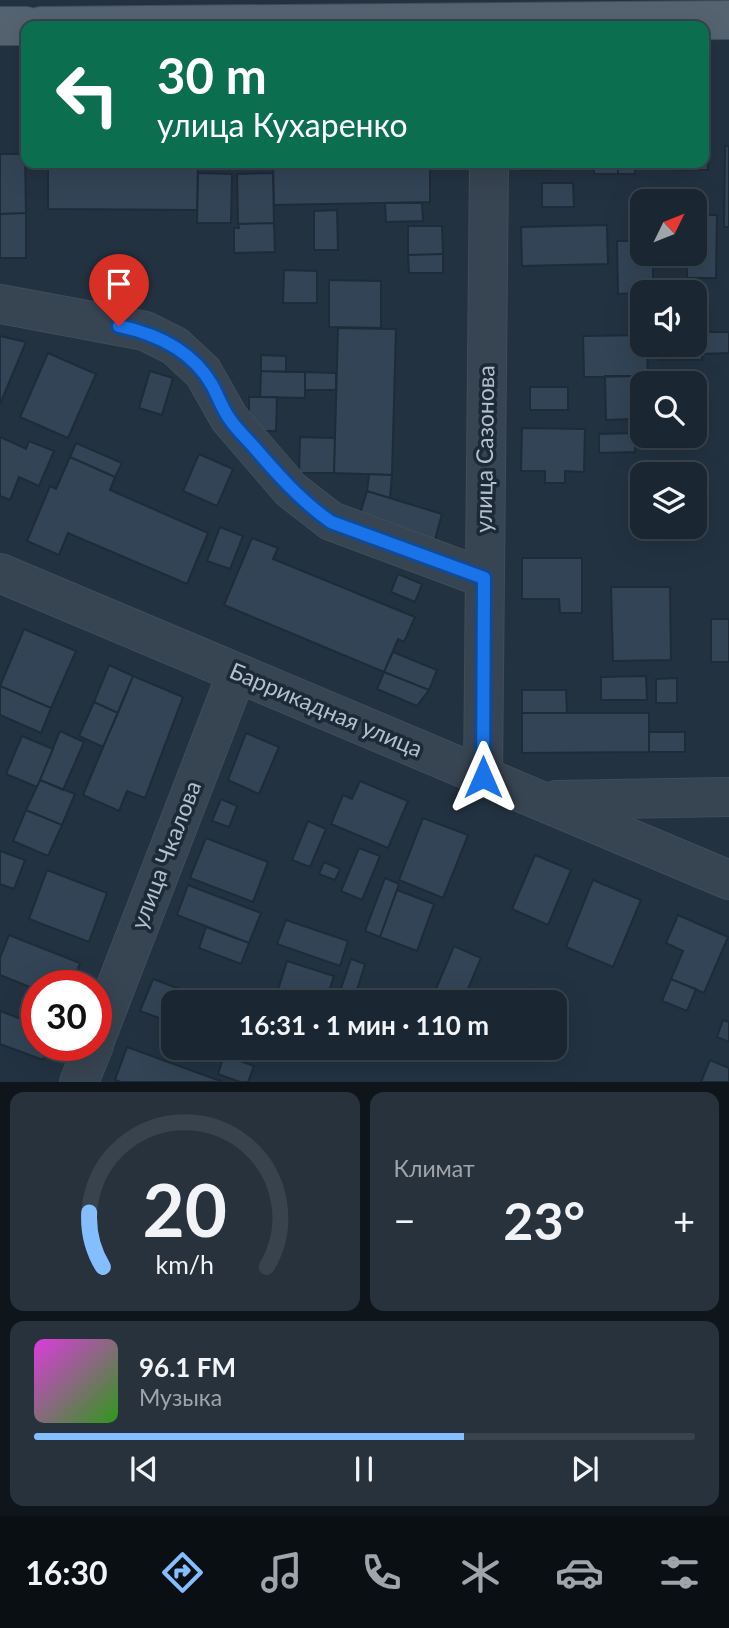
<!DOCTYPE html>
<html lang="ru">
<head>
<meta charset="utf-8">
<style>
	:root { --surface:#1a2631; --page:#27323d; --text:#f1f3f6; --muted:#9fa5ab; --line:#38434d; --accent:#85beff }
	body { margin:0; font-family:Lato,sans-serif; background:var(--page); color:var(--text); height:100vh; display:flex; flex-direction:column; font-size:26px; white-space:nowrap }
	* { box-sizing:border-box; margin:0 }
	p { font-size:23px; color:var(--muted) }
	.icon { flex:none; width:38px; height:38px; fill:none; stroke:currentColor; stroke-width:2; stroke-linecap:round; stroke-linejoin:round }
	.map { position:relative; height:1082px; overflow:hidden }
	.panel { display:flex; flex-direction:column; gap:10px; padding:10px; background:#0e151b; flex:1 }
	.panel>* { flex:none }
	.banner { position:absolute; left:21px; top:21px; width:688px; height:147px; border-radius:14px; box-shadow:0 7px 28px #0002,0 0 0 2px var(--line); background:#0b6e4f; color:#fff; overflow:hidden }
	.needle { width:46px; rotate:47deg }
	.tools { position:absolute; left:630px; top:189px; display:grid; gap:14px }
	.tools a { display:grid; place-items:center; width:77px; height:77px; border-radius:14px; background:var(--surface); box-shadow:0 7px 28px #0002,0 0 0 2px var(--line); font-size:35px }
	.speed { position:absolute; left:21px; top:970px; display:flex; gap:14px; font-size:35px; font-weight:700; text-align:center }
	.speed>* { display:grid; place-content:center; width:91px; height:91px; border-radius:50%; background:var(--surface); box-shadow:0 7px 28px #0002,0 0 0 2px var(--line); line-height:1 }
	.speed .limit { border:10px solid #d22; background:#fff; color:#111 }
	.pin { position:absolute; display:grid; place-items:center; width:60px; height:60px; color:#fff; margin:-72px -30px; border-radius:50% 50% 50% 0; rotate:-45deg; box-shadow:0 0 7px #0007 }
	.pin .icon { rotate:45deg }
	.me { position:absolute; width:77px; margin:-38px; rotate:0deg; stroke-linejoin:round; filter:drop-shadow(0 0 5px #0008) }
	.turn { display:flex; align-items:center; gap:24px; height:147px; padding:0 21px; font-size:32px }
	.turn .icon { width:91px; height:91px; stroke-width:2.5 }
	.turn b { display:block; font-size:49px; line-height:60px }
	.big { font-size:52px; font-weight:700; line-height:1.1 }
	.panel .tile { flex:1; display:flex; flex-direction:column; justify-content:center; gap:10px; min-width:0; padding:0 24px; border-radius:14px; background:var(--page) }
	.panel .dial { align-items:center; gap:0 }
	.dial svg { height:182px; overflow:visible; fill:none; stroke:var(--line); stroke-width:7; stroke-linecap:round; text-anchor:middle }
	.dial text { fill:var(--text); stroke:none }
	.song { display:flex; align-items:center; gap:21px }
	.cover { width:84px; height:84px; border-radius:10px; background:linear-gradient(135deg,hsl(300 70% 55%),hsl(110 70% 35%)) }
	.played { height:7px; border-radius:4px; background:linear-gradient(90deg,var(--accent) 65%,var(--line) 65%) }
	.keys { display:flex; justify-content:space-around; direction:ltr }
	.heat { display:flex; justify-content:space-between; align-items:center; font-size:38px; direction:ltr }
	.panel .tiles { flex:1; display:grid; gap:10px; grid-template-columns:1fr 1fr }
	.tile:last-child { grid-column:span 2 }
	.trip { position:absolute; left:161px; top:990px; width:406px; height:70px; border-radius:14px; background:var(--surface); box-shadow:0 7px 28px #0002,0 0 0 2px var(--line); font-weight:700; line-height:70px; text-align:center }
	.tabs { display:flex; height:112px; justify-content:space-around; align-items:center; background:#0a0f14; color:var(--muted) }
	.tabs .icon { width:49px; height:49px }
	.tabs .on { color:var(--accent) }
	.tabs b { font-size:32px; color:var(--text) }
	.map>svg:first-child { display:block }
	.building { fill:#324456; stroke:#1e2b38; stroke-width:2 }
	.lines { fill:none; stroke-linecap:round; stroke-linejoin:round }
	.minor-casing { stroke:#414d5a; stroke-width:40 }
	.major-casing { stroke:#414d5a; stroke-width:40 }
	.minor { stroke:#374451; stroke-width:38 }
	.major { stroke:#556371; stroke-width:38 }
	.route-casing { stroke:#114b97; stroke-width:18 }
	.route { stroke:#1a73e8; stroke-width:12 }
	.labels { text-anchor:middle; stroke-width:7; stroke-linejoin:round; paint-order:stroke }
	.street-label { font-size:23px; fill:#b4bfcb; stroke:#1c2936 }
</style>
</head>
<body>
<div class="map">
<svg width="729" height="1082" viewBox="0 0 729 1082">
	<rect width="100%" height="100%" fill="#233241"/>
	<path class="building" d="M704 90H707L708 170H673V163H704Z
		M725 146H729V227H724Z
		M0 154H25L26 213 0 214Z
		M48 163H198L197 210 48 209Z
		M273 163H430V202L274 205Z
		M521 163H553V170H521Z
		M594 163H618V174H594Z
		M618 163H635V174H618Z
		M198 173 232 174 231 223H197Z
		M273 173 274 223 238 224 237 174Z
		M542 183H573L574 207H542Z
		M385 203H422L423 221 386 222Z
		M337 210 338 250H314V211Z
		M26 213V258H0V214Z
		M695 215H717L716 278H687V254H695Z
		M274 223 275 252 234 253V228H239L238 224Z
		M607 225 608 264 522 266 521 227Z
		M408 226H442L443 254 408 255Z
		M617 241H642V254H653V292L618 294Z
		M443 254V273H409L408 255Z
		M284 270 317 271V303H283Z
		M329 280 381 281V328L329 327Z
		M338 328 396 329 392 475 334 473Z
		M695 332H701L702 360H659V345H695Z
		M701 332H729V353L702 354Z
		M642 335V345H647L648 376 584 377 583 336Z
		M0 336 26 342 0 404Z
		M48 353 96 374 68 438 20 417Z
		M261 355 286 356V372L261 371Z
		M150 371 173 378 162 415 139 408Z
		M261 371 305 372V398L260 397Z
		M305 372 336 373V390H305Z
		M605 376H631L632 419 606 420Z
		M530 387H568V410H530Z
		M249 397H277L276 431H249Z
		M522 428 585 429 584 472 565 471V483H545V471H521Z
		M635 433V452L599 453V434Z
		M0 437 26 449 29 441 54 451 39 486 19 477 10 500 0 496Z
		M300 437 335 438 334 473H299Z
		M76 443 122 463 115 477 70 457Z
		M199 454 233 469 217 506 183 491Z
		M70 457 115 477 110 490 208 533 187 584 68 533 59 555 27 541 50 486 56 489Z
		M369 474 392 475 390 498 367 491Z
		M367 491 442 514 434 543 358 520Z
		M220 527 243 536 230 569 207 561Z
		M252 538 278 548 273 559 415 617 404 642 398 639 384 672 224 605Z
		M522 558H582V613H560L559 599H522Z
		M398 574 422 584 415 602 391 592Z
		M611 587H670L671 660 613 661Z
		M711 619H729V662H711Z
		M24 629 76 651 51 708 0 686Z
		M393 652 437 670 429 690 384 672Z
		M109 665 133 676 118 713 94 702Z
		M384 672 429 690 417 706 377 689Z
		M133 676 183 697 145 798 127 791 119 811 83 795Z
		M646 676 647 700H601V677Z
		M677 678V703H656V679Z
		M0 686 51 708 41 733 0 715Z
		M522 690H566L567 713H522Z
		M94 702 118 713 103 747 79 736Z
		M522 713H649V752L522 753Z
		M60 731 84 742 63 790 40 780Z
		M649 732H685V752H649Z
		M246 733 279 747 259 794 228 780Z
		M22 736 53 749 37 787 6 774Z
		M40 780 75 794 62 825 26 810Z
		M360 781 408 801 388 848 331 824 343 795 352 799Z
		M221 799 237 806 229 827 212 821Z
		M26 810 62 825 48 856 13 841Z
		M423 818 468 835 443 898 399 880Z
		M308 821 326 829 310 867 292 860Z
		M206 838 268 862 253 902 190 878Z
		M359 848 380 856 362 900 341 891Z
		M0 851 25 860 14 889 0 884Z
		M535 855 571 870 548 925 512 909Z
		M324 862 340 869 335 880 319 874Z
		M47 870 107 893 89 942 29 919Z
		M385 878 399 884 380 937 365 931Z
		M593 880 641 900 613 967 566 947Z
		M188 885 261 913 249 943 177 915Z
		M397 890 434 904 417 951 380 937Z
		M678 915 728 937 704 993 671 979 683 951 666 943Z
		M286 920 348 941 340 966 277 944Z
		M206 927 249 943 241 964 199 948Z
		M9 935 80 963 72 985H37V990L0 975V958Z
		M454 946 481 958 462 1003H448L433 996Z
		M351 959 365 964 353 1003H336Z
		M287 961 334 976 325 1003H274Z
		M153 979 217 1003H173V1023L140 1011Z
		M671 979 696 989 687 1011 662 1001Z
		M535 988 556 997 553 1003H528Z
		M0 1011 37 1025V1045H49L43 1060 0 1044Z
		M723 1020 729 1022V1042L717 1037Z
		M127 1047 223 1082H121L115 1080Z
		M224 1055 254 1066 248 1082H240L218 1074Z
		M710 1060 729 1068V1082H701Z"/>
	<g class="lines">
		<defs>
			<path id="minor" d="M0 304 145 331 175 346 203 372 229 418 291 490 331 521 484 578
				M0 573 729 880
				M483 777 489 163
				M556 800 729 797
				M96 1038 237 673
				M79 1082 94 1045"/>
			<path id="major" d="M0 26H26
				M41 26 729 20"/>
		</defs>
		<use href="#minor" class="minor-casing"/>
		<use href="#major" class="major-casing"/>
		<use href="#minor" class="minor"/>
		<use href="#major" class="major"/>
	</g>
	<g class="lines">
		<defs>
			<path id="route" d="M119 326C157 334 192 350 212 385 218 396 222 408 229 418 236 429 246 438 254 447 278 475 301 501 331 522L484 578 483 777"/>
		</defs>
		<use href="#route" class="route-casing"/>
		<use href="#route" class="route"/>
	</g>
	<g class="labels">
		<g class="street-label">
			<text transform="translate(485 449) rotate(-89)" y="8">улица Сазонова</text>
			<text transform="translate(326 710) rotate(23)" y="8">Баррикадная улица</text>
			<text transform="translate(166 855) rotate(-69)" y="8">улица Чкалова</text>
		</g>
	</g>
</svg>
<div class="tools">
<a><svg class="needle" viewBox="-14 -14 28 28"><path d="M0-13l5 13h-10z" fill="#e53935"/><path d="M0 13l5-13h-10z" fill="#9fa5ab"/></svg></a>
<a><svg class="icon" aria-label="sound" viewBox="0 0 24 24"><path d="M4 9h4l5-4v14l-5-4H4zM17 9q2 3 0 6"/></svg></a>
<a><svg class="icon" aria-label="search" viewBox="0 0 24 24"><circle cx="10" cy="10" r="6"/><path d="M15 15l6 6"/></svg></a>
<a><svg class="icon" aria-label="layers" viewBox="0 0 24 24"><path d="M12 4l9 5-9 5-9-5zM3 14l9 5 9-5"/></svg></a>
</div>
<div class="speed"><div class="limit">30</div></div>
<div class="pin" style="left:119px;top:326px;background:#d93025"><svg class="icon" aria-label="arrive" viewBox="0 0 24 24"><path d="M6 21V4h12l-3 4 3 4H6"/></svg></div>
<svg class="me" style="left:483px;top:777px" viewBox="-20 -20 40 40"><path d="M0-17L14 15 0 8-14 15z" fill="#1a73e8" stroke="#fff" stroke-width="4"/></svg>
<div class="trip">16:31 · 1 мин · 110 m</div>
<div class="banner">
<div class="turn"><svg class="icon" aria-label="left" viewBox="0 0 24 24"><path d="M17 20v-9H6M10 6l-5 5 5 5"/></svg><div><b>30 m</b>улица Кухаренко</div></div>
</div>
</div>
<section class="panel">
<div class="tiles">
<div class="tile dial"><svg viewBox="0 0 100 80">
<path d="M14 69A42 42 0 1 1 86 69"/>
<path d="M14 69A42 42 0 0 1 8 45" stroke="#85beff"/>
<text x="50" y="56" font-size="32" font-weight="700">20</text>
<text x="50" y="72" font-size="11">km/h</text>
</svg></div>
<div class="tile"><p>Климат</p>
<div class="heat"><a>−</a><b class="big">23°</b><a>+</a></div>
</div>
<div class="tile">
<div class="song"><i class="cover"></i><div><b>96.1 FM</b><p>Музыка</p></div></div>
<div class="played"></div>
<div class="keys"><svg class="icon" aria-label="previous" viewBox="0 0 24 24"><path d="M18 5L8 12l10 7zM5 5v14"/></svg><svg class="icon" aria-label="pause" viewBox="0 0 24 24"><path d="M8 5v14M16 5v14"/></svg><svg class="icon" aria-label="next" viewBox="0 0 24 24"><path d="M6 5l10 7-10 7zM19 5v14"/></svg></div>
</div>
</div>
</section>
<nav class="tabs">
<b>16:30</b>
<svg class="icon on" aria-label="directions" viewBox="0 0 24 24"><path d="M12 3l9 9-9 9-9-9zM9 14v-3h6M13 9l2 2-2 2"/></svg>
<svg class="icon" aria-label="music" viewBox="0 0 24 24"><path d="M9 18V5l10-2v13"/><circle cx="6" cy="18" r="3"/><circle cx="16" cy="16" r="3"/></svg>
<svg class="icon" aria-label="phone" viewBox="0 0 24 24"><path d="M5 4h4l2 5-3 2q2 4 5 5l2-3 5 2v4C11 20 4 13 5 4z"/></svg>
<svg class="icon" aria-label="climate" viewBox="0 0 24 24"><path d="M12 3v18M4 7l16 10M4 17L20 7"/></svg>
<svg class="icon" aria-label="car" viewBox="0 0 24 24"><path d="M5 17H2v-5l4-1 3-4h7l3 4 3 1v5h-3M9 17h6M6 11h13"/><circle cx="7" cy="17" r="2"/><circle cx="17" cy="17" r="2"/></svg>
<svg class="icon" aria-label="filters" viewBox="0 0 24 24"><path d="M4 7h16M4 17h16"/><circle cx="9" cy="7" r="2"/><circle cx="15" cy="17" r="2"/></svg>
</nav>
</body>
</html>
